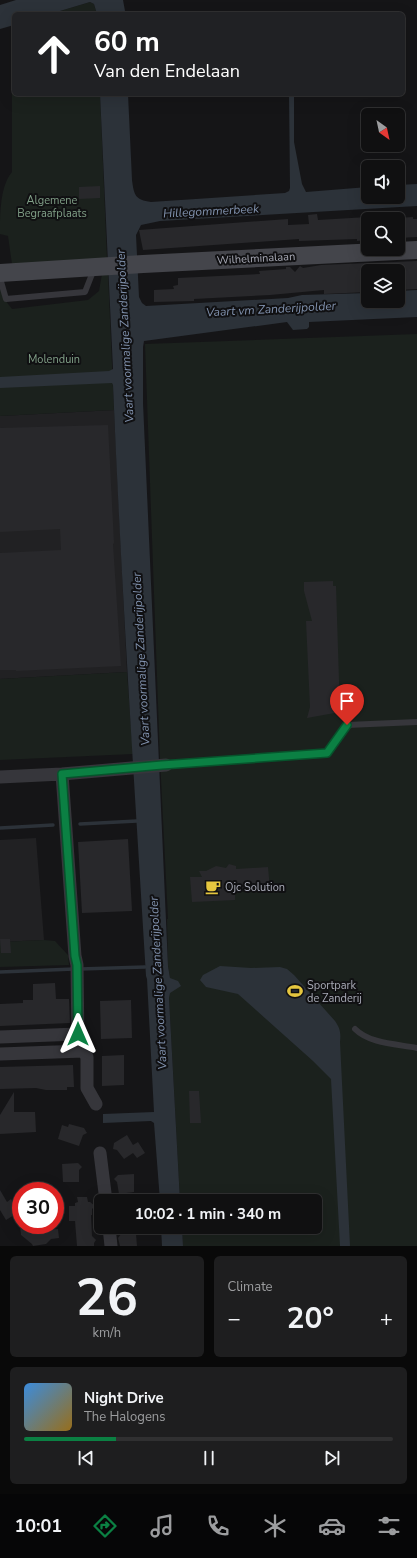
<!DOCTYPE html>
<html lang="en">
<head>
<meta charset="utf-8">
<style>
	:root { --surface:#101011; --page:#1e1e1f; --text:#f1f3f6; --muted:#9c9d9f; --line:#303031; --accent:#0b8043 }
	body { margin:0; font-family:"Nunito Sans",sans-serif; background:var(--page); color:var(--text); height:100vh; display:flex; flex-direction:column; font-size:15px; white-space:nowrap }
	* { box-sizing:border-box; margin:0 }
	p { font-size:13px; color:var(--muted) }
	.icon { flex:none; width:22px; height:22px; fill:none; stroke:currentColor; stroke-width:2; stroke-linecap:round; stroke-linejoin:round }
	.map { position:relative; height:1246px; overflow:hidden }
	.panel { display:flex; flex-direction:column; gap:10px; padding:10px; background:#090909; flex:1 }
	.panel>* { flex:none }
	.banner { position:absolute; left:12px; top:12px; width:393px; height:84px; border-radius:6px; box-shadow:0 4px 16px #0002,0 0 0 1px var(--line); background:#202124; color:#fff; overflow:hidden }
	.needle { width:26px; rotate:147deg }
	.buttons { position:absolute; left:361px; top:108px; display:grid; gap:8px }
	.buttons a { display:grid; place-items:center; width:44px; height:44px; border-radius:6px; background:var(--surface); box-shadow:0 4px 16px #0002,0 0 0 1px var(--line); font-size:20px }
	.speed { position:absolute; left:12px; top:1182px; display:flex; gap:8px; font-size:20px; font-weight:700; text-align:center }
	.speed>* { display:grid; place-content:center; width:52px; height:52px; border-radius:50%; background:var(--surface); box-shadow:0 4px 16px #0002,0 0 0 1px var(--line); line-height:1 }
	.speed .limit { border:6px solid #d22; background:#fff; color:#111 }
	.pin { position:absolute; display:grid; place-items:center; width:34px; height:34px; color:#fff; margin:-41px -17px; border-radius:50% 50% 50% 0; rotate:-45deg; box-shadow:0 0 4px #0007 }
	.pin .icon { rotate:45deg }
	.me { position:absolute; width:44px; margin:-22px; rotate:0deg; stroke-linejoin:round; filter:drop-shadow(0 0 3px #0008) }
	.turn { display:flex; align-items:center; gap:14px; height:84px; padding:0 16px; font-size:18px }
	.turn .icon { width:52px; height:52px; stroke-width:2.5 }
	.turn b { display:block; font-size:28px; line-height:34px }
	.big { font-size:30px; font-weight:700; line-height:1.1 }
	.panel .card { flex:1; display:flex; flex-direction:column; justify-content:center; gap:6px; min-width:0; padding:0 14px; border-radius:6px; background:var(--page) }
	.panel .dial { align-items:center; gap:0 }
	.dial b { font-size:52px; line-height:1 }
	.song { display:flex; align-items:center; gap:12px }
	.cover { width:48px; height:48px; border-radius:6px; background:linear-gradient(135deg,hsl(210 70% 55%),hsl(40 70% 35%)) }
	.played { height:4px; border-radius:2px; background:linear-gradient(90deg,var(--accent) 25%,var(--line) 25%) }
	.keys { display:flex; justify-content:space-around; direction:ltr }
	.heat { display:flex; justify-content:space-between; align-items:center; font-size:22px; direction:ltr }
	.panel .tiles { flex:1; display:grid; gap:10px; grid-template-columns:1fr 1fr }
	.card:last-child { grid-column:span 2 }
	.trip { position:absolute; left:94px; top:1194px; width:228px; height:40px; border-radius:6px; background:var(--surface); box-shadow:0 4px 16px #0002,0 0 0 1px var(--line); font-weight:700; line-height:40px; text-align:center }
	.tabs { display:flex; height:64px; justify-content:space-around; align-items:center; background:#060607; color:var(--muted) }
	.tabs .icon { width:28px; height:28px }
	.tabs .active { color:var(--accent) }
	.tabs b { font-size:18px; color:var(--text) }
	.map>svg:first-child { display:block }
	.built { fill:#212123 }
	.green { fill:#1b211d }
	.water { fill:#2c3239 }
	.lines { fill:none; stroke-linecap:round; stroke-linejoin:round }
	.stream { stroke:#2c3239; stroke-width:3.5 }
	.building { fill:#28282b }
	.lane { stroke:#36363b; stroke-width:6 }
	.street { stroke:#36363b; stroke-width:13 }
	.secondary { stroke:#44454b; stroke-width:18 }
	.route-casing { stroke:#07532c; stroke-width:10 }
	.route { stroke:#0b8043; stroke-width:7 }
	.labels { text-anchor:middle; stroke-width:4; stroke-linejoin:round; paint-order:stroke }
	.park-label { font-size:11px; fill:#809f87; stroke:#101012 }
	.street-label { font-size:11px; fill:#a8aab6; stroke:#101012 }
	.poi-label { font-size:11px; fill:#a8aab6; stroke:#101012; text-anchor:start }
	.water-label { font-size:12px; font-style:italic; fill:#8192ae; stroke:#101012 }
</style>
</head>
<body>
<div class="map">
<svg width="417" height="1246" viewBox="0 0 417 1246">
	<rect width="100%" height="100%" fill="#151517"/>
	<path class="built" d="M114 410 127 672 0 679V416Z
		M36 838 44 940 0 942V840Z"/>
	<path class="green" d="M90 2 94 4 97 14H50Z
		M14 25V94H100L107 259 12 264 8 236 0 234C0 214 0 186 12 172V32L11 26Z
		M102 274H108L114 410 0 416V287L5 300 12 309 88 300 99 291Z
		M417 334V1246H183L182 1227H315V1201H180L169 998 170 978 168 966 167 919H168L160 759 145 344Z
		M127 672 133 754 0 760V679Z
		M44 940 55 941 68 955 69 965 0 967V942Z"/>
	<path class="water" d="M16 0H123L125 11 124 14H97L94 4 90 2 50 14H14V25L0 29V5Z
		M100 94H128L132 180C134 195 135 200 151 202L285 193 289 191 290 188 289 94H294V142L302 184 306 192 368 187V197H398V185L417 184V206L160 221 141 225 136 235 139 297 142 303 146 306 288 298 302 295 368 293V301H398V291L417 290V317L309 322V327L307 329 293 330 287 322 144 341 143 347V403L168 966 170 978 178 981 181 986 170 993 169 998 180 1201H160L154 1123 151 1121 103 1123V1114L154 1112 147 979 146 976C134 779 121 582 113 385L112 383 0 388V377L109 371 113 369Z
		M220 966 251 968 280 967 287 969 294 975 335 1021C340 1028 341 1033 340 1042L350 1246H340L331 1079 313 1061 238 994 206 987 200 980 203 975Z
		M161 1227H182L183 1246H162Z"/>
	<g class="lines">
		<path class="stream" d="M80 824 137 821
			M0 828 53 825
			M80 969 145 967
			M0 972 74 969"/>
	</g>
	<path class="building" d="M100 186V198L79 199V187Z
		M317 214 318 220 368 217V240L357 241V239L299 241V239L143 250 139 230 288 219V225L309 224 308 215Z
		M413 217V219H417V237L398 238V218Z
		M417 261V289L398 290V271H368V292L324 294V290L270 295 194 299V301L154 302V290L174 289 173 286 178 285V278L260 274 259 271 286 269V267H290L295 272 300 266 303 268 321 265Z
		M108 425 114 543 113 544 121 666 16 671V670H0V553L61 550 60 529 0 532V428Z
		M333 581V586H336L340 712 307 718 310 707 306 621H312L304 591V582Z
		M128 839 132 911 82 913 78 842Z
		M229 864 236 866V869L268 867 270 889 235 891V900L192 902 190 877H202L199 871H206L216 866 226 868Z
		M0 939H10L11 953H1Z
		M55 983 56 999H69L70 1023 0 1026V1004L23 1003V1000H33V984Z
		M131 1000 132 1038 101 1039 100 1001Z
		M124 1055V1085L102 1086V1056Z
		M73 1065 74 1087H67V1090H46L36 1088 0 1089V1067Z
		M189 1091H199L201 1123H190Z
		M14 1092V1112H35L36 1132 0 1134V1115Z
		M69 1124 84 1128 87 1133 83 1135 79 1146 58 1139 62 1125 68 1127Z
		M127 1135 133 1145 138 1142 145 1153 137 1158 133 1153 124 1159 117 1150 113 1149 114 1143Z
		M78 1163 82 1167 79 1170V1182H63L62 1164Z
		M134 1174V1192L119 1194 117 1182 114 1179 118 1175Z
		M0 1190 7 1202 11 1199 19 1212 6 1220 0 1210Z
		M77 1197H87L88 1202H90L95 1206 92 1209V1215H91L92 1236 96 1240 94 1243V1246H77L75 1221H69V1206H75V1203L78 1202Z
		M20 1225H47L44 1230 58 1229 59 1238 51 1239 46 1244 33 1246 32 1244 21 1235Z
		M121 1234H136L137 1246H120L118 1238Z"/>
	<g class="lines">
		<path class="lane" d="M0 278 6 299 85 292 94 269
			M166 765 327 753 347 725 417 722
			M355 1029C370 1044 397 1044 417 1048"/>
		<path class="street" d="M62 774 75 956 77 965 78 1042 87 1057V1088L96 1104
			M0 777 62 774 166 765
			M0 1037 78 1034
			M0 1054 83 1051
			M100 1153 106 1201
			M109 1227 111 1246"/>
		<path class="secondary" d="M0 273 143 264 417 250"/>
	</g>
	<g class="lines">
		<defs>
			<path id="route" d="M78 1034 77 965 75 956 62 774 162 765 327 753 347 725"/>
		</defs>
		<use href="#route" class="route-casing"/>
		<use href="#route" class="route"/>
	</g>
	<defs>
		<symbol id="cafe-bare" viewBox="-9 -9 18 18"><path d="M-5.5-4.5H6V0H3Q3 3.5 0 3.5H-2.5Q-5.5 3.5-5.5 0ZM3-3.2v2h1.7v-2ZM-6 4.5H4V6H-6Z" fill="#e5c63f" stroke="#101012" stroke-width="2.5" paint-order="stroke"/></symbol>
		<symbol id="stadium-bare" viewBox="-9 -9 18 18"><path d="M0-5a6.5 5 0 1 0 0 10a6.5 5 0 1 0 0-10ZM-3.5-1.8h7v3.6h-7Z" fill="#e5c63f" stroke="#101012" stroke-width="2.5" paint-order="stroke"/></symbol>
	</defs>
	<g fill-rule="evenodd">
		<use href="#cafe-bare" x="202" y="876" width="22" height="22"/>
		<use href="#stadium-bare" x="284" y="980" width="22" height="22"/>
	</g>
	<g class="labels">
		<g class="park-label">
			<text x="52" y="204">Algemene<tspan x="52" dy="13">Begraafplaats</tspan></text>
			<text x="54" y="363">Molenduin</text>
		</g>
		<g class="street-label">
			<text transform="translate(256 258) rotate(-3)" y="4">Wilhelminalaan</text>
		</g>
		<g class="poi-label">
			<text x="225" y="891">Ojc Solution</text>
			<text x="307" y="989">Sportpark<tspan x="307" dy="13">de Zanderij</tspan></text>
		</g>
		<g class="water-label">
			<text transform="translate(211 211) rotate(-3)" y="4">Hillegommerbeek</text>
			<text transform="translate(271 309) rotate(-3)" y="4">Vaart vm Zanderijpolder</text>
			<text transform="translate(125 336) rotate(-93)" y="4">Vaart voormalige Zanderijpolder</text>
			<text transform="translate(141 659) rotate(-93)" y="4">Vaart voormalige Zanderijpolder</text>
			<text transform="translate(158 983) rotate(-93)" y="4">Vaart voormalige Zanderijpolder</text>
		</g>
	</g>
</svg>
<div class="buttons">
<a><svg class="needle" viewBox="-14 -14 28 28"><path d="M0-13l5 13h-10z" fill="#e53935"/><path d="M0 13l5-13h-10z" fill="#9c9d9f"/></svg></a>
<a><svg class="icon" aria-label="sound" viewBox="0 0 24 24"><path d="M4 9h4l5-4v14l-5-4H4zM17 9q2 3 0 6"/></svg></a>
<a><svg class="icon" aria-label="search" viewBox="0 0 24 24"><circle cx="10" cy="10" r="6"/><path d="M15 15l6 6"/></svg></a>
<a><svg class="icon" aria-label="layers" viewBox="0 0 24 24"><path d="M12 4l9 5-9 5-9-5zM3 14l9 5 9-5"/></svg></a>
</div>
<div class="speed"><div class="limit">30</div></div>
<div class="pin" style="left:347px;top:725px;background:#d93025"><svg class="icon" aria-label="arrive" viewBox="0 0 24 24"><path d="M6 21V4h12l-3 4 3 4H6"/></svg></div>
<svg class="me" style="left:78px;top:1034px" viewBox="-20 -20 40 40"><path d="M0-17L14 15 0 8-14 15z" fill="#0b8043" stroke="#fff" stroke-width="4"/></svg>
<div class="trip">10:02 · 1 min · 340 m</div>
<div class="banner">
<div class="turn"><svg class="icon" aria-label="ahead" viewBox="0 0 24 24"><path d="M12 20V5M6 11l6-6 6 6"/></svg><div><b>60 m</b>Van den Endelaan</div></div>
</div>
</div>
<section class="panel">
<div class="tiles">
<div class="card dial"><b>26</b><p>km/h</p></div>
<div class="card"><p>Climate</p>
<div class="heat"><a>−</a><b class="big">20°</b><a>+</a></div>
</div>
<div class="card">
<div class="song"><i class="cover"></i><div><b>Night Drive</b><p>The Halogens</p></div></div>
<div class="played"></div>
<div class="keys"><svg class="icon" aria-label="previous" viewBox="0 0 24 24"><path d="M18 5L8 12l10 7zM5 5v14"/></svg><svg class="icon" aria-label="pause" viewBox="0 0 24 24"><path d="M8 5v14M16 5v14"/></svg><svg class="icon" aria-label="next" viewBox="0 0 24 24"><path d="M6 5l10 7-10 7zM19 5v14"/></svg></div>
</div>
</div>
</section>
<nav class="tabs">
<b>10:01</b>
<svg class="icon active" aria-label="directions" viewBox="0 0 24 24"><path d="M12 3l9 9-9 9-9-9zM9 14v-3h6M13 9l2 2-2 2"/></svg>
<svg class="icon" aria-label="music" viewBox="0 0 24 24"><path d="M9 18V5l10-2v13"/><circle cx="6" cy="18" r="3"/><circle cx="16" cy="16" r="3"/></svg>
<svg class="icon" aria-label="phone" viewBox="0 0 24 24"><path d="M5 4h4l2 5-3 2q2 4 5 5l2-3 5 2v4C11 20 4 13 5 4z"/></svg>
<svg class="icon" aria-label="climate" viewBox="0 0 24 24"><path d="M12 3v18M4 7l16 10M4 17L20 7"/></svg>
<svg class="icon" aria-label="car" viewBox="0 0 24 24"><path d="M5 17H2v-5l4-1 3-4h7l3 4 3 1v5h-3M9 17h6M6 11h13"/><circle cx="7" cy="17" r="2"/><circle cx="17" cy="17" r="2"/></svg>
<svg class="icon" aria-label="filters" viewBox="0 0 24 24"><path d="M4 7h16M4 17h16"/><circle cx="9" cy="7" r="2"/><circle cx="15" cy="17" r="2"/></svg>
</nav>
</body>
</html>
